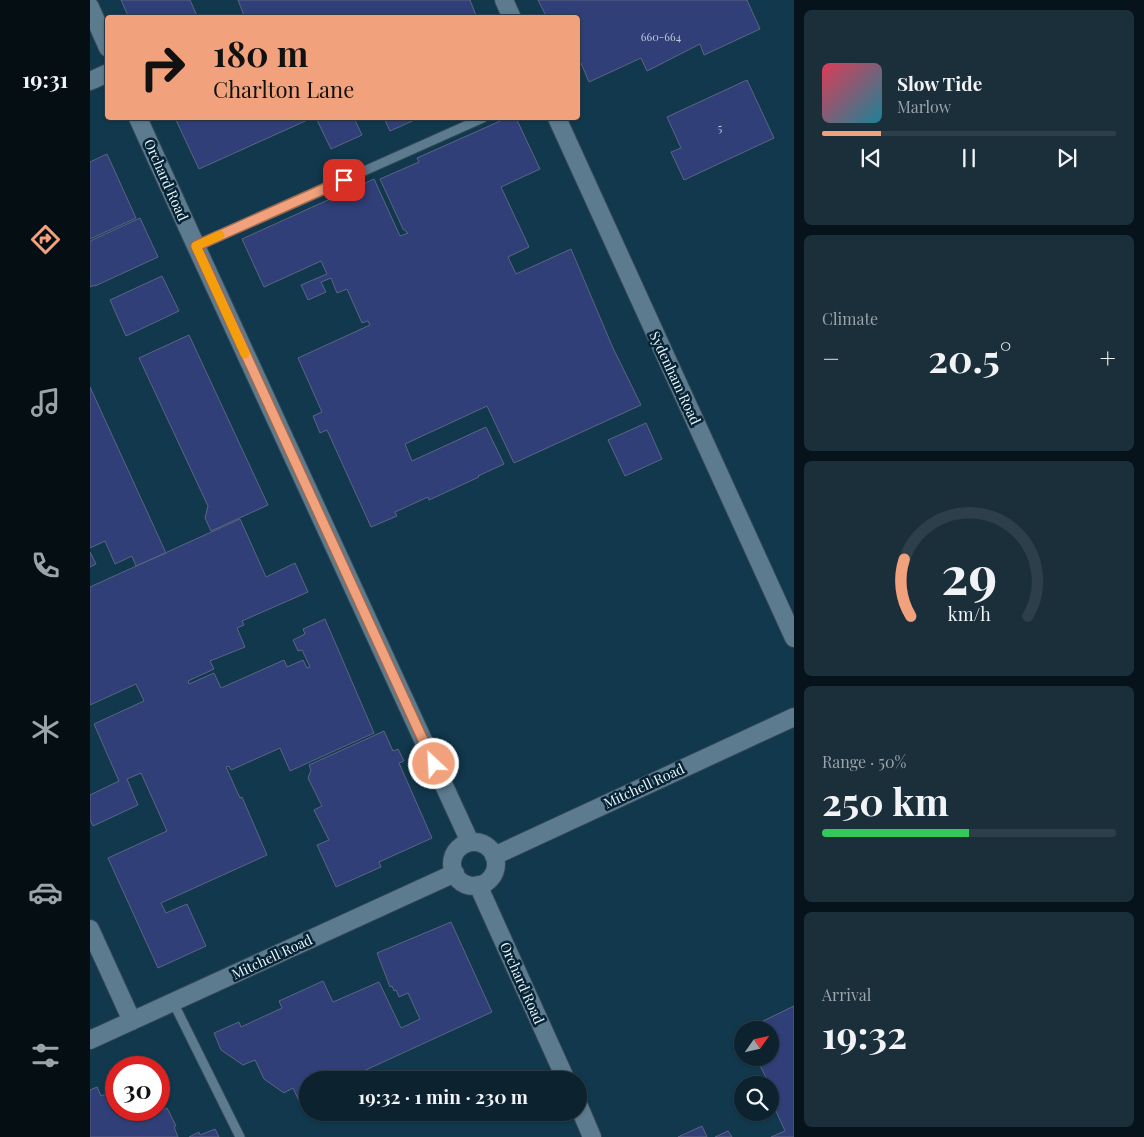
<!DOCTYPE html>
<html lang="en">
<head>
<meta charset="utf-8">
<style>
	:root { --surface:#0d222f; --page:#1b2f3b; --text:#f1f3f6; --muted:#9aa4aa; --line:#2d3f4b; --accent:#f1a17b }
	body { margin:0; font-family:"Playfair Display",serif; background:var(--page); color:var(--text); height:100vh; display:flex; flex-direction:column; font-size:19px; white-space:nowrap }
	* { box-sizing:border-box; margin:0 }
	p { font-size:16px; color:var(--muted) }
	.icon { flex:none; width:28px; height:28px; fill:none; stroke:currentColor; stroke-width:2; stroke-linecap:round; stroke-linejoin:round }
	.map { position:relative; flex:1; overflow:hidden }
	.drawer { display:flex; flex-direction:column; gap:10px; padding:10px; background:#07131a; width:350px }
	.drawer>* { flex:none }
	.hud { position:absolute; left:15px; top:15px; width:475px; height:105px; border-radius:5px; box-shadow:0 1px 4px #0004,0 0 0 1px var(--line); background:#f1a17b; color:#111; overflow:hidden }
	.needle { width:32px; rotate:56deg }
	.buttons { position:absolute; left:644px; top:1021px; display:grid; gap:10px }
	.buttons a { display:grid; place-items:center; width:45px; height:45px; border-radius:50%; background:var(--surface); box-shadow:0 1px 4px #0004,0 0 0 1px var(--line); font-size:25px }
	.speed { position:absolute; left:15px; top:1056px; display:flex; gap:10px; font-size:25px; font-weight:700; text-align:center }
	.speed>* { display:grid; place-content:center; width:65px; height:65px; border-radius:50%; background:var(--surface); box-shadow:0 1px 4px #0004,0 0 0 1px var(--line); line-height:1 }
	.speed .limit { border:8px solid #d22; background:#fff; color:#111 }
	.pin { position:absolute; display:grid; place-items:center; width:42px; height:42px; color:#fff; margin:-21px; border-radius:10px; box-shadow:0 2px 8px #0006 }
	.me { position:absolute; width:55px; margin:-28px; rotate:335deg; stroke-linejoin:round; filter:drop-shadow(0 0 4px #0008) }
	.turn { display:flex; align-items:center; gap:18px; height:105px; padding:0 25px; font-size:22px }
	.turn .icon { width:65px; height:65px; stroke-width:2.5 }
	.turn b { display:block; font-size:35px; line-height:42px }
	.big { font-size:38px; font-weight:700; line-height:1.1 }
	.drawer .tile { flex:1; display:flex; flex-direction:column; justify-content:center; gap:8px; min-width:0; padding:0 18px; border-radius:8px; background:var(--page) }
	.drawer .dial { align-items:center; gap:0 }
	.dial svg { height:130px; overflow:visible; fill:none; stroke:var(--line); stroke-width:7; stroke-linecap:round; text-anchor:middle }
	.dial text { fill:var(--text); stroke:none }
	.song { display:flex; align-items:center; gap:15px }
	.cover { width:60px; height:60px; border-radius:8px; background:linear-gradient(135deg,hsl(350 70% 55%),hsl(190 70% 35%)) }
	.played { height:5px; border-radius:2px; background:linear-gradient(90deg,var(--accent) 20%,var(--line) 20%) }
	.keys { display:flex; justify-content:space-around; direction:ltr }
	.heat { display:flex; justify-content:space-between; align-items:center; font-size:28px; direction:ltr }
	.charge { height:8px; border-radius:4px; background:linear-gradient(90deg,#34c759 50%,var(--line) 0) }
	.trip { position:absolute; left:209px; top:1071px; width:288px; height:50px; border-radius:25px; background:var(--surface); box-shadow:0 1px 4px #0004,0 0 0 1px var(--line); font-weight:700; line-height:50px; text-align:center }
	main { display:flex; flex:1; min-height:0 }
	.dock { display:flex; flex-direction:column; width:90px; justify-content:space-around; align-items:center; background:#050e13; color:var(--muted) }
	.dock .icon { width:35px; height:35px }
	.dock .current { color:var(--accent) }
	.dock b { font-size:22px; color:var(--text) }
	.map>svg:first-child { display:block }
	.built { fill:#11384d; fill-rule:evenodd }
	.building { fill:#303f78; stroke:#5b6581 }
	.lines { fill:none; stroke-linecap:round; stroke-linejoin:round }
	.lane-casing { stroke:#344754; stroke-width:11 }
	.street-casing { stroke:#344754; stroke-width:20 }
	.lane { stroke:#5c7b8e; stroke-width:9 }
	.street { stroke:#5c7b8e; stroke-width:18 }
	.route-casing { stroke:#9d6950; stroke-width:12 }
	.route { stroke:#f1a17b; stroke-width:9 }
	.slow { stroke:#f59e0b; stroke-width:9 }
	.labels { text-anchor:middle; stroke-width:5; stroke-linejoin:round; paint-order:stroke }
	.number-label { font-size:11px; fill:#bdc8db }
	.street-label { font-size:14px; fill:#ecf6fc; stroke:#062435 }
</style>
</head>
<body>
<main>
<nav class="dock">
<b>19:31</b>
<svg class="icon current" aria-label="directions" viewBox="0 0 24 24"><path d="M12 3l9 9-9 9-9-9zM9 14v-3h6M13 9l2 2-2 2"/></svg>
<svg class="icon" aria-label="music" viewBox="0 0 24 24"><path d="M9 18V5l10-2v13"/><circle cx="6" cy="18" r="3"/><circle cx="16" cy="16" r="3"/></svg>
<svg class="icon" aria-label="phone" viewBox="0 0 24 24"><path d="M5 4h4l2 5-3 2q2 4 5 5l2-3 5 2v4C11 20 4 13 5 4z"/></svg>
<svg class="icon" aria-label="climate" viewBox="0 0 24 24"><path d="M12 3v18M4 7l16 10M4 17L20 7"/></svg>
<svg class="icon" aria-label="car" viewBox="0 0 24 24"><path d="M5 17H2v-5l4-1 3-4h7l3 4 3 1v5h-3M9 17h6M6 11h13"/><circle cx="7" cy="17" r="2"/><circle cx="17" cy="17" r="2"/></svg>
<svg class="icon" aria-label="filters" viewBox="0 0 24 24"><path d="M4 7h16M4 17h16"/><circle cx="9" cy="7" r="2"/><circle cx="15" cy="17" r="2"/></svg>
</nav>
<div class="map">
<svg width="704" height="1137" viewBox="0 0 704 1137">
	<rect width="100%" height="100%" fill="#112e3f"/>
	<path class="built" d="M0 0H704V1137H0ZM18 18H488V118H18ZM652 1030H680V1058H652ZM26 1068H69V1110H26ZM218 1080H488V1112H218ZM652 1085H680V1112H652Z"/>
	<path class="building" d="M31 0H100L108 18H39Z
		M148 0H380L387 18H155Z
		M448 0H657L670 29 614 55 610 44 557 71 551 58 499 82 488 56V18H457Z
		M657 80 684 138 594 180 581 152 591 148 577 117Z
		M85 118H222L109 169Z
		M226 118H264L272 135 241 149Z
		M294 118H329L300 131Z
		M417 118H426L450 169 411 187 439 247 418 257 426 274 481 249 523 348 551 405 424 463 397 406 315 444 322 461 396 427 414 464 388 476 389 477 339 500 338 497 305 512 307 516 281 527 237 430 230 433 223 416 232 412 208 358 280 325 278 321 272 323 257 289 247 293 241 278 231 282 236 292 218 300 211 285 237 274 231 261 174 287 152 239 284 179 310 236 318 233 313 229 290 179 329 162 327 158Z
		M17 154 46 218 0 239V162Z
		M50 218 68 257 5 286V285L0 287V241Z
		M72 276 89 311 36 336 20 300Z
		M99 335 178 505 121 531 115 518 118 506 49 358Z
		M0 387 76 553 46 566 42 556 25 564 15 541 0 548Z
		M556 423 572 459 535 476 518 440Z
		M150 519 176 577 205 563 218 592 152 621 154 625 147 628 155 647 120 661 124 669 98 681 99 684 124 673 131 688 194 660 197 667 213 660 217 668 220 667 212 650 208 651 203 640 215 634 213 629 235 619 284 733 200 771 190 748 141 770 139 766 136 767 150 798 152 797 177 855 71 903 76 913 97 904 116 946 68 968 18 858 77 831 51 773 37 779 48 805 3 826 0 820V795L29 781 4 724 54 701 46 684 0 705V587Z
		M0 552 6 564 0 567Z
		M294 731 303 751 308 749 314 761 309 763 342 838 289 862 291 867 246 887 227 845 239 840 224 810 232 806 218 778 221 770 219 765Z
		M361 922 402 1012 254 1080H218V1104L215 1106 210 1103 203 1088 194 1093 174 1079 165 1060 153 1065 131 1050 124 1033 149 1022 151 1027 192 1008 189 1001 233 981 243 1002 289 982 311 1028 330 1019 318 993 309 997 306 990 304 991 302 986 300 987 287 953Z
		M704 1006V1137H681L695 1131 680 1098V1085L666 1058H680V1030H677L673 1021Z
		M7 1087 11 1096 23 1091 26 1097V1110H59L61 1115 77 1108 86 1126 84 1127 88 1137H0V1090Z
		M612 1126 617 1137H588Z
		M125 1129 129 1137H99L109 1132 110 1135Z
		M638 1131 642 1137H625Z"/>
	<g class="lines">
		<defs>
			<path id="lane" d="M106 246 393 118
				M83 1002 150 1137"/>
			<path id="street" d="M414 0 422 18
				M0 7 18 48
				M0 81 18 73
				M48 118 106 246 380 842
				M467 118 704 638
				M362 864a22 22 0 1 1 44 0a22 22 0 1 1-44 0Z
				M404 856 704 717
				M388 885 476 1080
				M0 929 42 1021
				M0 1040 365 873
				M488 1104 502 1137"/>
		</defs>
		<use href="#lane" class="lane-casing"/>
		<use href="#street" class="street-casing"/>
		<use href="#lane" class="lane"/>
		<use href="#street" class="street"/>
	</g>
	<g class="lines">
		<defs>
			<path id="route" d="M254 180 106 246 344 764"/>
		</defs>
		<use href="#route" class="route-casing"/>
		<use href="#route" class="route"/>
		<path class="slow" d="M130 235 106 246 155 354"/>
	</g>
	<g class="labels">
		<g class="number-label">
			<text x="571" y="41">660-664</text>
			<text x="630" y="132">5</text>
		</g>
		<g class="street-label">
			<text transform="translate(76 180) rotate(66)" y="5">Orchard Road</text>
			<text transform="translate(585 378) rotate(65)" y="5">Sydenham Road</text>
			<text transform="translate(554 786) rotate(-25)" y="5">Mitchell Road</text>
			<text transform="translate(182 957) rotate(-25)" y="5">Mitchell Road</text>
			<text transform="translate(432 983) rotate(66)" y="5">Orchard Road</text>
		</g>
	</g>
</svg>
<div class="buttons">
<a><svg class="needle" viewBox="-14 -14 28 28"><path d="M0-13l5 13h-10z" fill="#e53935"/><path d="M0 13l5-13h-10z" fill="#9aa4aa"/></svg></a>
<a><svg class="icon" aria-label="search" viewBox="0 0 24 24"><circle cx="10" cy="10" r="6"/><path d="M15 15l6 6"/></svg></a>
</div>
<div class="speed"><div class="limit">30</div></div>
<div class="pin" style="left:254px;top:180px;background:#d93025"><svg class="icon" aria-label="arrive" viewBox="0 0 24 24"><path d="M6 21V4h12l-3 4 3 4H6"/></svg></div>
<svg class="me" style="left:344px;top:764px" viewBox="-20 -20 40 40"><circle r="17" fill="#f1a17b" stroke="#fff" stroke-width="3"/><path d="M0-11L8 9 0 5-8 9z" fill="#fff"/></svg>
<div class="trip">19:32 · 1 min · 230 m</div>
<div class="hud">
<div class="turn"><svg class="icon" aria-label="right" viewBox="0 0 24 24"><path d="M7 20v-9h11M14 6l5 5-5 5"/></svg><div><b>180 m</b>Charlton Lane</div></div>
</div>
</div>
<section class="drawer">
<div class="tile">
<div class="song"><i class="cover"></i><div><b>Slow Tide</b><p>Marlow</p></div></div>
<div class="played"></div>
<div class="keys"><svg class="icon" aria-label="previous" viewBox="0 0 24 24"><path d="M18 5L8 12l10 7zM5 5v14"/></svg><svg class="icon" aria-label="pause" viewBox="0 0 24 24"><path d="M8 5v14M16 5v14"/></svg><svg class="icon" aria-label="next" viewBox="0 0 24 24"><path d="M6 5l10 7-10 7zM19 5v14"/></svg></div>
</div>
<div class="tile"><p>Climate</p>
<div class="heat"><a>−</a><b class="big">20.5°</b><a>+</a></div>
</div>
<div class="tile dial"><svg viewBox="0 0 100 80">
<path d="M14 69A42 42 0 1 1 86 69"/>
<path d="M14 69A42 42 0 0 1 10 34" stroke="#f1a17b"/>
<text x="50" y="56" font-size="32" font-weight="700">29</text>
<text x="50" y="72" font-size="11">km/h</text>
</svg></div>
<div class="tile"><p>Range · 50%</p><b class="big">250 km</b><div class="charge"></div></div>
<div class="tile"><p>Arrival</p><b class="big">19:32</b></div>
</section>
</main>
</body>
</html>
